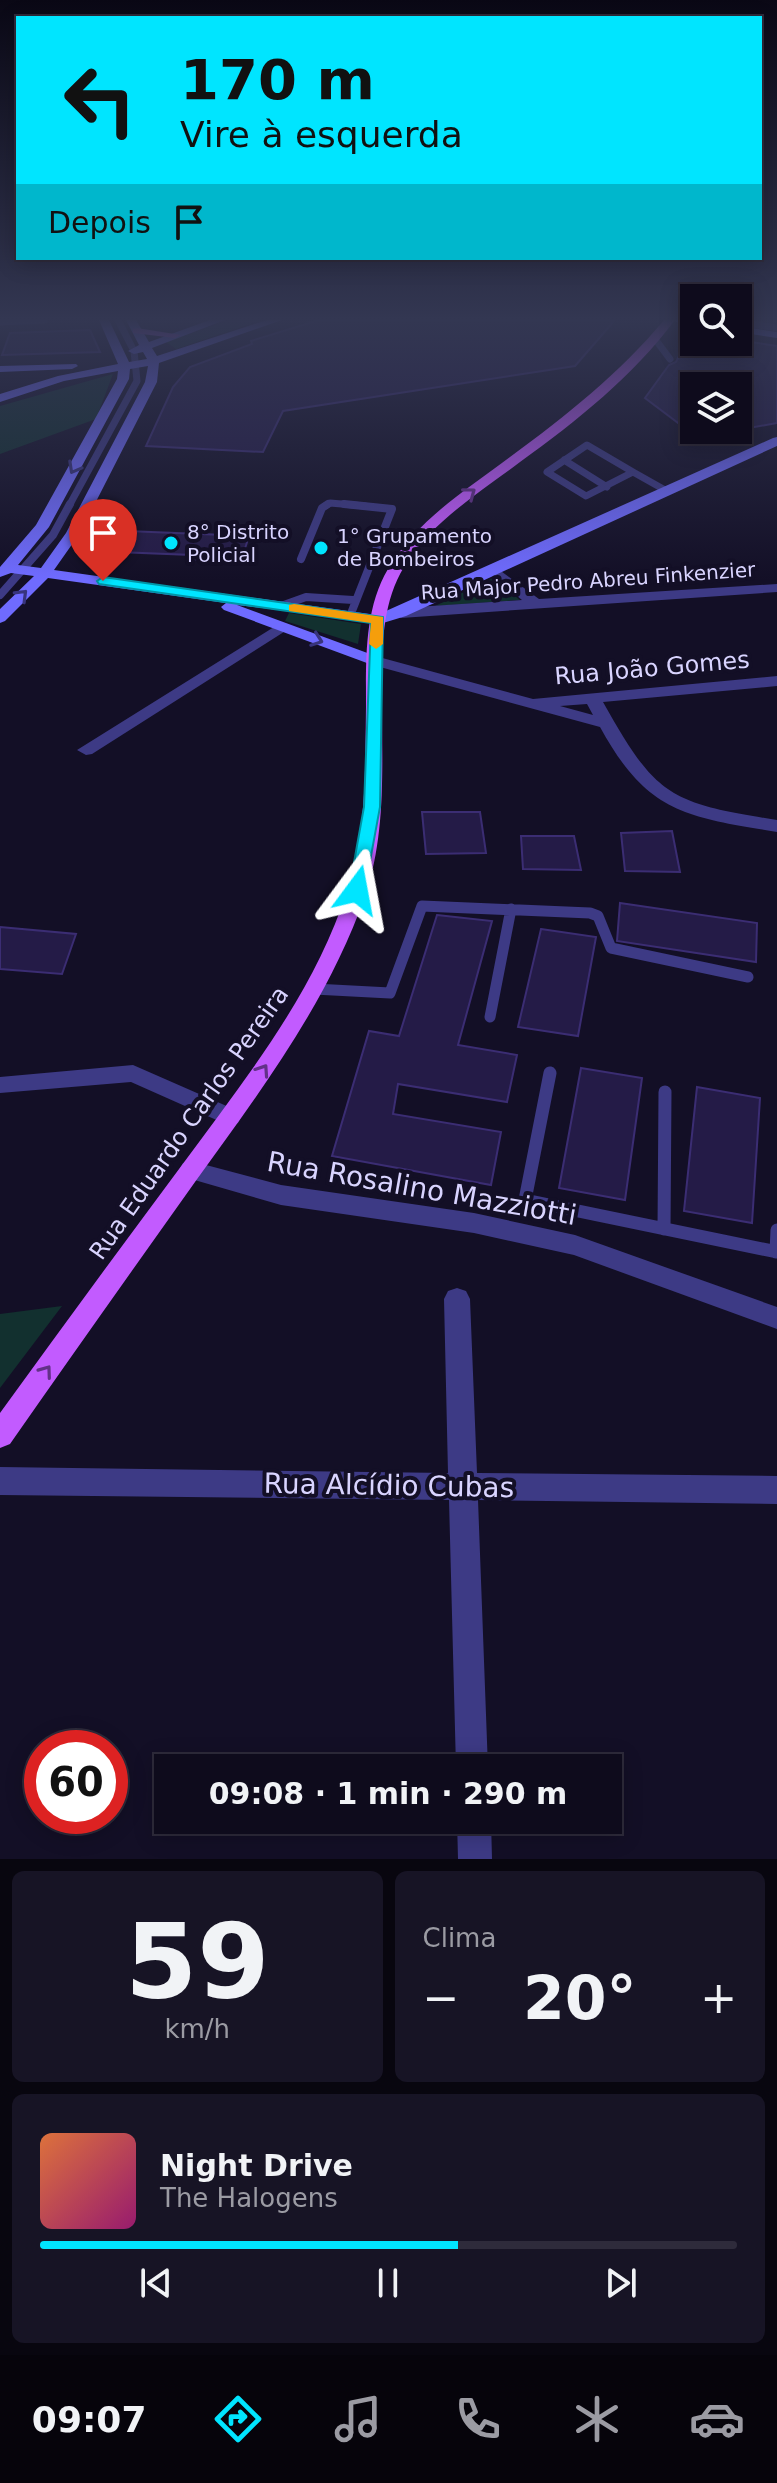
<!DOCTYPE html>
<html lang="pt">
<head>
<meta charset="utf-8">
<style>
	:root { --surface:#0e0b1c; --page:#171425; --text:#f1f3f6; --muted:#9b9ba3; --line:#2e2b3b; --accent:#00e5ff }
	body { margin:0; font-family:"DejaVu Sans",sans-serif; background:var(--page); color:var(--text); height:100vh; display:flex; flex-direction:column; font-size:30px; white-space:nowrap }
	* { box-sizing:border-box; margin:0 }
	p { font-size:26px; color:var(--muted) }
	.icon { flex:none; width:44px; height:44px; fill:none; stroke:currentColor; stroke-width:2; stroke-linecap:round; stroke-linejoin:round }
	.map { position:relative; height:1859px; overflow:hidden }
	.side { display:flex; flex-direction:column; gap:12px; padding:12px; background:#08060f; flex:1 }
	.side>* { flex:none }
	.hud { position:absolute; left:16px; top:16px; width:746px; height:244px; border-radius:0px; box-shadow:0 4px 20px #0003,0 0 0 2px var(--line); background:#00e5ff; color:#111; overflow:hidden }
	.fabs { position:absolute; left:680px; top:284px; display:grid; gap:16px }
	.fabs a { display:grid; place-items:center; width:72px; height:72px; border-radius:0px; background:var(--surface); box-shadow:0 4px 20px #0003,0 0 0 2px var(--line); font-size:40px }
	.speed { position:absolute; left:24px; top:1730px; display:flex; gap:16px; font-size:40px; font-weight:700; text-align:center }
	.speed>* { display:grid; place-content:center; width:104px; height:104px; border-radius:50%; background:var(--surface); box-shadow:0 4px 20px #0003,0 0 0 2px var(--line); line-height:1 }
	.speed .limit { border:12px solid #d22; background:#fff; color:#111 }
	.pin { position:absolute; display:grid; place-items:center; width:68px; height:68px; color:#fff; margin:-82px -34px; border-radius:50% 50% 50% 0; rotate:-45deg; box-shadow:0 0 8px #0007 }
	.pin .icon { rotate:45deg }
	.me { position:absolute; width:88px; margin:-44px; rotate:13deg; stroke-linejoin:round; filter:drop-shadow(0 0 6px #0008) }
	.turn { display:flex; align-items:center; gap:28px; height:168px; padding:0 32px; font-size:36px }
	.turn .icon { width:104px; height:104px; stroke-width:2.5 }
	.turn b { display:block; font-size:56px; line-height:68px }
	.then { display:flex; align-items:center; height:76px; padding:0 32px; background:#0003; gap:16px; font-size:30px }
	.big { font-size:60px; font-weight:600; line-height:1.1 }
	.side .tile { flex:1; display:flex; flex-direction:column; justify-content:center; gap:12px; min-width:0; padding:0 28px; border-radius:12px; background:var(--page) }
	.side .dial { align-items:center; gap:0 }
	.dial b { font-size:104px; line-height:1 }
	.song { display:flex; align-items:center; gap:24px }
	.cover { width:96px; height:96px; border-radius:12px; background:linear-gradient(135deg,hsl(20 70% 55%),hsl(320 70% 35%)) }
	.played { height:8px; border-radius:4px; background:linear-gradient(90deg,var(--accent) 60%,var(--line) 60%) }
	.keys { display:flex; justify-content:space-around; direction:ltr }
	.heat { display:flex; justify-content:space-between; align-items:center; font-size:44px; direction:ltr }
	.side .tiles { flex:1; display:grid; gap:12px; grid-template-columns:1fr 1fr }
	.tile:last-child { grid-column:span 2 }
	.trip { position:absolute; left:154px; top:1754px; width:468px; height:80px; border-radius:0px; background:var(--surface); box-shadow:0 4px 20px #0003,0 0 0 2px var(--line); font-weight:600; line-height:80px; text-align:center }
	.tab-bar { display:flex; height:128px; justify-content:space-around; align-items:center; background:#06040b; color:var(--muted) }
	.tab-bar .icon { width:56px; height:56px }
	.tab-bar .current { color:var(--accent) }
	.tab-bar b { font-size:36px; color:var(--text) }
	.map>svg:first-child { display:block }
	.green { fill:#12302f }
	.building { fill:#241b47; stroke:#3b2d73; stroke-width:2 }
	.lines { fill:none; stroke-linecap:round; stroke-linejoin:round }
	.lane-far3 { stroke:#3d3a85; stroke-width:7 }
	.lane-far2 { stroke:#3d3a85; stroke-width:8 }
	.lane-far1 { stroke:#3d3a85; stroke-width:11 }
	.lane { stroke:#3d3a85; stroke-width:13 }
	.street { fill:#3d3a85; fill-rule:evenodd }
	.secondary { fill:#6f6bff; fill-rule:evenodd }
	.primary { fill:#c25bff; fill-rule:evenodd }
	.oneway { stroke:#38347d }
	.oneway2 { stroke:#623188 }
	.route { fill:#00e5ff; stroke:#0095a6; stroke-width:2 }
	.slow { fill:#f59e0b }
	.poi-dot { fill:#00e5ff; stroke:#130f26; stroke-width:3 }
	.labels { text-anchor:middle; stroke-width:8; stroke-linejoin:round; paint-order:stroke }
	.far-poi-label { font-size:20px; fill:#d9d4ff; stroke:#130f26; text-anchor:start }
	.far-street-label { font-size:20px; fill:#d9d4ff; stroke:#130f26 }
	.street-label { font-size:24px; fill:#d9d4ff; stroke:#130f26 }
	.near-street-label { font-size:28px; fill:#d9d4ff; stroke:#130f26 }
</style>
</head>
<body>
<div class="map">
<svg width="777" height="1859" viewBox="0 0 777 1859">
	<rect width="100%" height="100%" fill="#130f26"/>
	<path class="green" d="M229 320H261L176 349 166 342Z
		M113 374 96 419 0 454V406Z
		M493 578 520 600 435 606Z
		M289 613 361 624 358 644 285 621Z
		M62 1306 0 1388V1314Z"/>
	<path class="building" d="M319 320H615L575 366 283 411 263 452 146 446 173 387 190 367 252 344 251 341Z
		M90 330 100 352 2 355 10 333Z
		M738 340 777 346V423L738 430V386H694V435L645 398 669 365 676 362 686 342Z
		M102 530 249 536 241 561 190 559 192 555 92 551Z
		M422 812H480L486 853 426 854Z
		M672 831 680 872 625 871 621 833Z
		M521 836H574L581 870 523 869Z
		M620 903 757 923 756 962 617 941Z
		M437 915 492 921 458 1045 517 1055 507 1102 398 1084 393 1114 501 1132 491 1185 332 1156 369 1031 399 1036Z
		M0 927 76 934 62 974 0 969Z
		M541 929 596 937 578 1036 518 1027Z
		M581 1068 642 1078 625 1200 559 1188Z
		M697 1087 760 1098 752 1223 684 1211Z"/>
	<g class="lines">
		<path class="lane-far3" d="M0 322 44 320
			M738 322 777 328
			M655 339 670 359
			M587 445 633 472 586 496 547 472Z
			M564 460 607 487
			M633 472 665 490
			M69 506 137 381 134 351 118 320
			M325 506 330 503 365 506"/>
		<path class="lane-far2" d="M344 504 392 509 350 616
			M301 559 322 508 328 504
			M0 595 53 535 70 504
			M281 606 306 597 353 600"/>
		<path class="lane-far1" d="M314 989 390 993 422 906 590 913 598 916 611 948 748 977
			M490 1017 511 909"/>
		<path class="lane" d="M550 1073 525 1200 777 1252
			M664 1229 665 1092
			M776 1252 777 1230"/>
		<path class="street" d="M494 566 539 599 777 584V592L401 618 393 613 401 608 522 600 489 573 487 570Z
			M282 622 290 627 287 630 92 754 86 755 77 750Z
			M375 656 533 699 777 676V686L603 702C656 797 670 803 777 820V832C686 817 647 813 600 727L369 664 367 661ZM587 704 593 715 560 706Z
			M133 1065 238 1111 241 1117 238 1123 230 1126 131 1082 0 1093V1077Z
			M191 1161 281 1185 474 1213 575 1235 777 1307V1329L574 1255 474 1233 281 1205 191 1179 183 1177 179 1170 183 1163Z
			M457 1288 466 1291 470 1299 477 1473 777 1476V1504L478 1500 488 1768H456L449 1500 0 1495V1467L448 1473 444 1299 448 1291Z
			M457 1820H491L492 1859H458Z"/>
		<path class="secondary" d="M99 320H109L129 362 147 359 143 352 134 354 128 351 139 345 126 320H136L149 342 210 320H225L152 348 157 356 267 320H282L159 363 157 382 80 533 54 570 377 615 773 438 777 437V446L406 616 383 623 237 605 381 658 383 661 375 666 224 610 221 607 226 603 48 578 5 621 0 623V609L34 576 11 573 0 577V567L36 525 117 379 118 371 64 381 0 402V394L58 376 118 364ZM148 366 145 382 66 533 41 568 18 565 49 527 129 379 130 369Z
			M675 320H694V325L676 322Z
			M738 326 777 332V338L738 332Z
			M76 364 78 366 72 369 0 372V366Z"/>
		<path class="primary" d="M664 320H675C633 376 577 421 520 462 479 493 431 522 404 567 379 608 382 660 382 706 382 769 386 835 365 896 328 1002 260 1092 195 1182 133 1269 71 1357 10 1444L0 1448V1413C60 1330 121 1247 182 1165 245 1079 314 994 347 891 367 832 365 768 366 706 366 661 364 609 388 569 417 520 466 490 510 457 566 416 620 373 664 320Z
			M137 328 181 335 175 338 133 333V329Z"/>
	</g>
	<defs><path id="oneway-chevron" d="M-2-3.5L2.5 0L-2 3.5" fill="none" stroke-width="1.6" stroke-linecap="round" stroke-linejoin="round" transform="scale(2)"/></defs>
	<g class="oneway">
		<use href="#oneway-chevron" transform="translate(74 468) rotate(119)"/>
		<use href="#oneway-chevron" transform="translate(22 595) rotate(-45)"/>
		<use href="#oneway-chevron" transform="translate(317 640) rotate(20)"/>
	</g>
	<g class="oneway2">
		<use href="#oneway-chevron" transform="translate(470 493) rotate(-37)"/>
		<use href="#oneway-chevron" transform="translate(263 1070) rotate(-56)"/>
		<use href="#oneway-chevron" transform="translate(46 1371) rotate(-54)"/>
	</g>
	<linearGradient id="sky" x2="0" y2="1"><stop stop-color="#0a0815"/><stop offset="0.55" stop-color="#333752"/><stop offset="1" stop-color="#333752" stop-opacity="0"/></linearGradient>
	<rect width="777" height="580" fill="url(#sky)"/>
	<path class="route" d="M103 577 383 617 380 807 364 894H351L349 890 364 807 371 623 99 584 97 581Z"/>
	<path class="slow" d="M294 604 383 617V644L376 649 369 644 371 623 289 611V605Z"/>
	<g class="poi-dot">
		<circle cx="171" cy="543" r="8"/>
		<circle cx="321" cy="548" r="8"/>
	</g>
	<g class="labels">
		<g class="far-poi-label">
			<text x="187" y="539">8° Distrito<tspan x="187" dy="23">Policial</tspan></text>
			<text x="337" y="543">1° Grupamento<tspan x="337" dy="23">de Bombeiros</tspan></text>
		</g>
		<g class="far-street-label">
			<text transform="translate(588 581) rotate(-4)" y="7">Rua Major Pedro Abreu Finkenzier</text>
		</g>
		<g class="street-label">
			<text transform="translate(652 668) rotate(-5)" y="8">Rua João Gomes</text>
			<text transform="translate(189 1123) rotate(-55)" y="8">Rua Eduardo Carlos Pereira</text>
		</g>
		<g class="near-street-label">
			<text transform="translate(422 1188) rotate(10)" y="10">Rua Rosalino Mazziotti</text>
			<text transform="translate(389 1485) rotate(1)" y="10">Rua Alcídio Cubas</text>
		</g>
	</g>
</svg>
<div class="fabs">
<a><svg class="icon" aria-label="search" viewBox="0 0 24 24"><circle cx="10" cy="10" r="6"/><path d="M15 15l6 6"/></svg></a>
<a><svg class="icon" aria-label="layers" viewBox="0 0 24 24"><path d="M12 4l9 5-9 5-9-5zM3 14l9 5 9-5"/></svg></a>
</div>
<div class="speed"><div class="limit">60</div></div>
<div class="pin" style="left:103px;top:581px;background:#d93025"><svg class="icon" aria-label="arrive" viewBox="0 0 24 24"><path d="M6 21V4h12l-3 4 3 4H6"/></svg></div>
<svg class="me" style="left:357px;top:890px" viewBox="-20 -20 40 40"><path d="M0-17L14 15 0 8-14 15z" fill="#00e5ff" stroke="#fff" stroke-width="4"/></svg>
<div class="trip">09:08 · 1 min · 290 m</div>
<div class="hud">
<div class="turn"><svg class="icon" aria-label="left" viewBox="0 0 24 24"><path d="M17 20v-9H6M10 6l-5 5 5 5"/></svg><div><b>170 m</b>Vire à esquerda</div></div>
<div class="then">Depois<svg class="icon" aria-label="arrive" viewBox="0 0 24 24"><path d="M6 21V4h12l-3 4 3 4H6"/></svg></div>
</div>
</div>
<section class="side">
<div class="tiles">
<div class="tile dial"><b>59</b><p>km/h</p></div>
<div class="tile"><p>Clima</p>
<div class="heat"><a>−</a><b class="big">20°</b><a>+</a></div>
</div>
<div class="tile">
<div class="song"><i class="cover"></i><div><b>Night Drive</b><p>The Halogens</p></div></div>
<div class="played"></div>
<div class="keys"><svg class="icon" aria-label="previous" viewBox="0 0 24 24"><path d="M18 5L8 12l10 7zM5 5v14"/></svg><svg class="icon" aria-label="pause" viewBox="0 0 24 24"><path d="M8 5v14M16 5v14"/></svg><svg class="icon" aria-label="next" viewBox="0 0 24 24"><path d="M6 5l10 7-10 7zM19 5v14"/></svg></div>
</div>
</div>
</section>
<nav class="tab-bar">
<b>09:07</b>
<svg class="icon current" aria-label="directions" viewBox="0 0 24 24"><path d="M12 3l9 9-9 9-9-9zM9 14v-3h6M13 9l2 2-2 2"/></svg>
<svg class="icon" aria-label="music" viewBox="0 0 24 24"><path d="M9 18V5l10-2v13"/><circle cx="6" cy="18" r="3"/><circle cx="16" cy="16" r="3"/></svg>
<svg class="icon" aria-label="phone" viewBox="0 0 24 24"><path d="M5 4h4l2 5-3 2q2 4 5 5l2-3 5 2v4C11 20 4 13 5 4z"/></svg>
<svg class="icon" aria-label="climate" viewBox="0 0 24 24"><path d="M12 3v18M4 7l16 10M4 17L20 7"/></svg>
<svg class="icon" aria-label="car" viewBox="0 0 24 24"><path d="M5 17H2v-5l4-1 3-4h7l3 4 3 1v5h-3M9 17h6M6 11h13"/><circle cx="7" cy="17" r="2"/><circle cx="17" cy="17" r="2"/></svg>
</nav>
</body>
</html>
